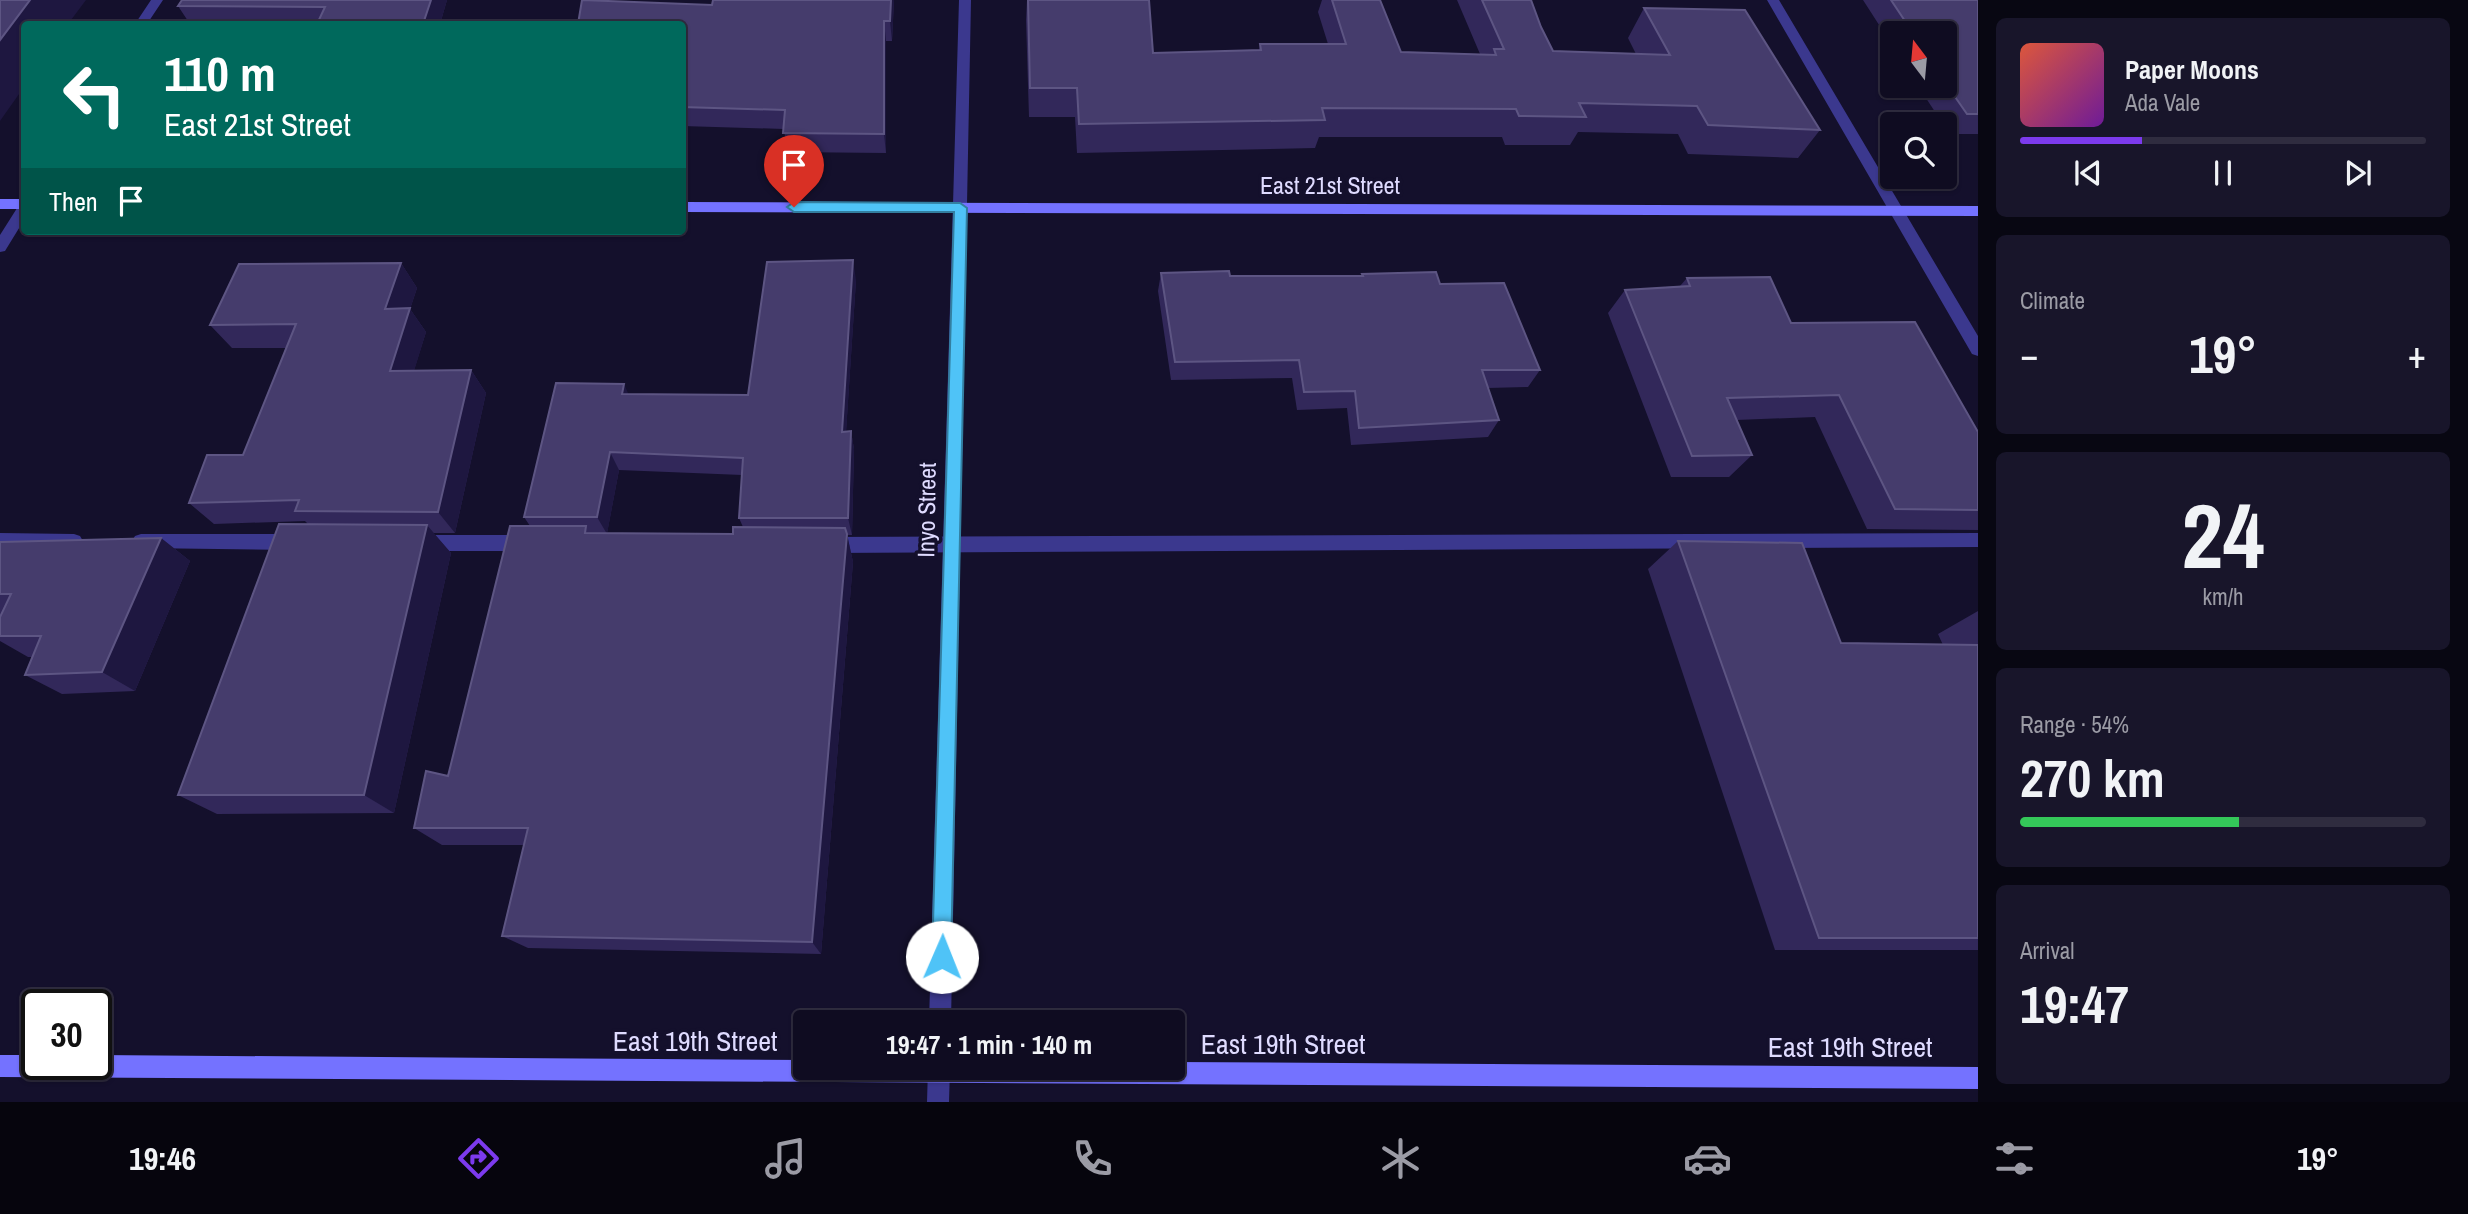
<!DOCTYPE html>
<html lang="en">
<head>
<meta charset="utf-8">
<style>
	:root { --surface:#0f0c21; --page:#18152a; --text:#f1f3f6; --muted:#9b9ba5; --line:#2f2c3f; --accent:#7c3aed }
	body { margin:0; font-family:"Archivo Narrow",sans-serif; background:var(--page); color:var(--text); height:100vh; display:flex; flex-direction:column; font-size:26px; white-space:nowrap }
	* { box-sizing:border-box; margin:0 }
	p { font-size:23px; color:var(--muted) }
	.icon { flex:none; width:38px; height:38px; fill:none; stroke:currentColor; stroke-width:2; stroke-linecap:round; stroke-linejoin:round }
	.map { position:relative; flex:1; overflow:hidden }
	.side { display:flex; flex-direction:column; gap:18px; padding:18px; background:#080712; width:490px }
	.side>* { flex:none }
	.hud { position:absolute; left:21px; top:21px; width:665px; height:214px; border-radius:7px; box-shadow:0 2px 5px #0004,0 0 0 2px var(--line); background:#00695c; color:#fff; overflow:hidden }
	.needle { width:46px; rotate:344deg }
	.fabs { position:absolute; left:1880px; top:21px; display:grid; gap:14px }
	.fabs a { display:grid; place-items:center; width:77px; height:77px; border-radius:7px; background:var(--surface); box-shadow:0 2px 5px #0004,0 0 0 2px var(--line); font-size:35px }
	.speed { position:absolute; left:21px; top:989px; display:flex; gap:14px; font-size:35px; font-weight:700; text-align:center }
	.speed>* { display:grid; place-content:center; width:91px; height:91px; border-radius:50%; background:var(--surface); box-shadow:0 2px 5px #0004,0 0 0 2px var(--line); line-height:1 }
	.speed .limit { border:4px solid #111; border-radius:10px; background:#fff; color:#111 }
	.pin { position:absolute; display:grid; place-items:center; width:60px; height:60px; color:#fff; margin:-72px -30px; border-radius:50% 50% 50% 0; rotate:-45deg; box-shadow:0 0 7px #0007 }
	.pin .icon { rotate:45deg }
	.me { position:absolute; width:77px; margin:-38px; rotate:1deg; stroke-linejoin:round; filter:drop-shadow(0 0 5px #0008) }
	.turn { display:flex; align-items:center; gap:24px; height:147px; padding:0 28px; font-size:32px }
	.turn .icon { width:91px; height:91px; stroke-width:2.5 }
	.turn b { display:block; font-size:49px; line-height:60px }
	.then { display:flex; align-items:center; height:66px; padding:0 28px; background:#0003; gap:14px; font-size:26px }
	.big { font-size:52px; font-weight:800; line-height:1.1 }
	.side .widget { flex:1; display:flex; flex-direction:column; justify-content:center; gap:10px; min-width:0; padding:0 24px; border-radius:10px; background:var(--page) }
	.side .dial { align-items:center; gap:0 }
	.dial b { font-size:91px; line-height:1 }
	.song { display:flex; align-items:center; gap:21px }
	.cover { width:84px; height:84px; border-radius:10px; background:linear-gradient(135deg,hsl(10 70% 55%),hsl(280 70% 35%)) }
	.played { height:7px; border-radius:4px; background:linear-gradient(90deg,var(--accent) 30%,var(--line) 30%) }
	.keys { display:flex; justify-content:space-around; direction:ltr }
	.heat { display:flex; justify-content:space-between; align-items:center; font-size:38px; direction:ltr }
	.charge { height:10px; border-radius:5px; background:linear-gradient(90deg,#34c759 54%,var(--line) 0) }
	.trip { position:absolute; left:793px; top:1010px; width:392px; height:70px; border-radius:7px; background:var(--surface); box-shadow:0 2px 5px #0004,0 0 0 2px var(--line); font-weight:800; line-height:70px; text-align:center }
	.dock { display:flex; height:112px; justify-content:space-around; align-items:center; background:#06050d; color:var(--muted) }
	.dock .icon { width:49px; height:49px }
	.dock .on { color:var(--accent) }
	.dock b { font-size:32px; color:var(--text) }
	main { display:flex; flex:1; min-height:0 }
	.map>svg:first-child { display:block }
	.lines { fill:none; stroke-linecap:round; stroke-linejoin:round }
	.lane { fill:#3b388e; fill-rule:evenodd }
	.street { fill:#3b388e; fill-rule:evenodd }
	.secondary { fill:#7472ff; fill-rule:evenodd }
	.wall { fill:#32285a; fill-rule:evenodd }
	.shaded-wall { fill:#1e1740 }
	.building { fill:#453c6c; stroke:#5d5583; stroke-width:2 }
	.route { fill:#4fc3f7; stroke:#337fa1; stroke-width:2 }
	.labels { text-anchor:middle; stroke-width:7; stroke-linejoin:round; paint-order:stroke }
	.street-label { font-size:24px; fill:#dfdbff; stroke:#14102c }
	.near-street-label { font-size:28px; fill:#dfdbff; stroke:#14102c }
</style>
</head>
<body>
<main>
<div class="map">
<svg width="1978" height="1102" viewBox="0 0 1978 1102">
	<rect width="100%" height="100%" fill="#14102c"/>
	<g class="lines">
		<path class="lane" d="M0 533 74 534 80 536 83 541 80 546 74 548 0 547Z
			M1978 533V547L827 553 821 550 818 545 821 540 827 537Z
			M141 534H295L301 537 304 542 301 547 295 550 141 548 135 546 132 541 135 536Z
			M421 535H529L535 538 538 543 535 548 529 551H421L415 548 412 543 415 538Z"/>
		<path class="street" d="M151 0H163L147 24H135Z
			M959 0H971L951 1022H929Z
			M1767 0H1779L1978 336V356L1972 354Z
			M24 204V220L5 251 0 252V235L19 205Z
			M928 1068H950L949 1102H927Z"/>
		<path class="secondary" d="M0 199H24V209H0Z
			M682 202 1978 206V216L682 212Z
			M0 1055H37V1064H96V1055L805 1060V1068H1172V1062L1978 1067V1089L0 1077Z"/>
	</g>
	<path class="wall" d="M447 0 440 24H190L178 6Z
		M894 0 892 41H886V153L787 152 784 129 682 126V24L712 5Z
		M1027 0 1153 53 1259 50 1260 44H1328L1318 12 1322 0H1380L1401 52 1480 54 1457 0H1531L1541 27 1553 51 1636 54 1628 38 1644 8 1820 130 1798 158 1688 154 1678 134 1578 132 1570 145H1505L1502 137H1319L1315 148 1077 153 1075 117H1029L1026 20Z
		M1863 0H1978V134H1949L1944 127V124H1943L1918 86H1944V33H1892V45Z
		M401 263 417 288 410 309 426 332 414 370H471L486 393 455 533H433L451 553 394 813 217 814 178 795 308 524 305 521 214 524 189 503 243 455 286 348H232L210 325Z
		M1161 273 1230 276H1361L1362 274 1440 284 1540 370 1528 387 1488 388 1499 420 1488 437 1351 445 1347 408 1297 410 1292 378 1171 380 1158 291Z
		M1687 278 1791 323 1978 432V530L1867 529 1815 417 1736 420 1752 455 1729 477H1671L1608 313 1625 290 1680 286Z
		M856 280 846 431H851L854 449 852 535H847L853 562 821 954 528 948 502 936 524 845H442L414 828 448 776 530 526 524 517 628 394 748 395ZM619 470 742 475 739 518 743 527 733 534 607 533Z
		M161 538 190 561 135 691 62 694 25 675 32 657H28L0 641V542Z
		M1678 541 1841 643 1943 645 1938 634 1978 611V950H1775L1648 569Z"/>
	<path class="shaded-wall" d="M30 0H86L68 24H24V87L0 121V40Z
		M431 0H447L440 24H423Z
		M891 0H894L892 41 890 21Z
		M884 21 886 41V153L884 134Z
		M853 260 856 280 845 449 842 432Z
		M401 263 417 288 410 309 426 332 407 394 390 371 385 309Z
		M471 370 486 393 455 533 438 512Z
		M624 384 632 402 622 394Z
		M851 431 854 449 852 535 848 518Z
		M610 452 619 470 607 534 597 517Z
		M427 525 451 553 394 813 364 795Z
		M847 534 853 562 821 954 812 942Z
		M161 538 190 561 135 691 102 672Z"/>
	<path class="building" d="M0 0H30L0 40Z
		M182 0H431L423 24H317L325 7 178 6Z
		M582 0 712 5 713 0H891L890 21H884V134L783 133 785 110 682 107V24H578Z
		M1028 0H1149L1153 53 1261 50 1260 44H1346L1332 0H1380L1401 52 1496 55 1494 49H1504L1482 0H1531L1541 27 1553 51 1670 55 1644 8 1745 10 1820 130 1708 125 1697 106 1579 103 1586 117 1519 116 1516 109 1322 108 1325 120 1079 124 1077 88H1030Z
		M1891 0H1978V114H1967L1944 81V33H1913Z
		M853 260 842 432 851 431 848 518H739L743 458 610 452 597 517H524L556 383 624 384 622 394 748 395 767 262Z
		M401 263 385 309 410 308 390 371 471 370 438 512 295 511 299 500 189 503 207 455H243L296 324 210 325 239 264Z
		M1229 271 1230 276H1363L1362 274 1436 272 1440 284 1504 283 1540 370H1482L1499 420 1359 428 1355 391 1304 392 1299 360 1175 362 1161 273Z
		M1770 277 1791 323 1915 322 1978 432V510L1895 509 1839 395 1727 398 1752 455 1692 456 1625 290 1690 286 1687 278Z
		M279 524 427 525 364 795H178Z
		M510 526H586L585 533 733 534V527L845 528 847 534 812 942 502 936 528 828H414L426 771 448 776Z
		M161 538 102 672 25 675 41 636H0V617L11 594H0V542Z
		M1678 541 1802 543 1841 643 1978 645V938H1819Z"/>
	<path class="route" d="M794 202 960 203 967 208 951 957 948 964 942 967 935 964 932 957 954 212H794L787 207Z"/>
	<g class="labels">
		<g class="street-label">
			<text x="1330" y="194">East 21st Street</text>
			<text transform="translate(927 510) rotate(-89)" y="8">Inyo Street</text>
		</g>
		<g class="near-street-label">
			<text x="695" y="1051">East 19th Street</text>
			<text x="1283" y="1054">East 19th Street</text>
			<text x="1850" y="1057">East 19th Street</text>
		</g>
	</g>
</svg>
<div class="fabs">
<a><svg class="needle" viewBox="-14 -14 28 28"><path d="M0-13l5 13h-10z" fill="#e53935"/><path d="M0 13l5-13h-10z" fill="#9b9ba5"/></svg></a>
<a><svg class="icon" aria-label="search" viewBox="0 0 24 24"><circle cx="10" cy="10" r="6"/><path d="M15 15l6 6"/></svg></a>
</div>
<div class="speed"><div class="limit">30</div></div>
<div class="pin" style="left:794px;top:207px;background:#d93025"><svg class="icon" aria-label="arrive" viewBox="0 0 24 24"><path d="M6 21V4h12l-3 4 3 4H6"/></svg></div>
<svg class="me" style="left:942px;top:957px" viewBox="-20 -20 40 40"><circle r="19" fill="#fff"/><path d="M0-13L10 11 0 6-10 11z" fill="#4fc3f7"/></svg>
<div class="trip">19:47 · 1 min · 140 m</div>
<div class="hud">
<div class="turn"><svg class="icon" aria-label="left" viewBox="0 0 24 24"><path d="M17 20v-9H6M10 6l-5 5 5 5"/></svg><div><b>110 m</b>East 21st Street</div></div>
<div class="then">Then<svg class="icon" aria-label="arrive" viewBox="0 0 24 24"><path d="M6 21V4h12l-3 4 3 4H6"/></svg></div>
</div>
</div>
<section class="side">
<div class="widget">
<div class="song"><i class="cover"></i><div><b>Paper Moons</b><p>Ada Vale</p></div></div>
<div class="played"></div>
<div class="keys"><svg class="icon" aria-label="previous" viewBox="0 0 24 24"><path d="M18 5L8 12l10 7zM5 5v14"/></svg><svg class="icon" aria-label="pause" viewBox="0 0 24 24"><path d="M8 5v14M16 5v14"/></svg><svg class="icon" aria-label="next" viewBox="0 0 24 24"><path d="M6 5l10 7-10 7zM19 5v14"/></svg></div>
</div>
<div class="widget"><p>Climate</p>
<div class="heat"><a>−</a><b class="big">19°</b><a>+</a></div>
</div>
<div class="widget dial"><b>24</b><p>km/h</p></div>
<div class="widget"><p>Range · 54%</p><b class="big">270 km</b><div class="charge"></div></div>
<div class="widget"><p>Arrival</p><b class="big">19:47</b></div>
</section>
</main>
<nav class="dock">
<b>19:46</b>
<svg class="icon on" aria-label="directions" viewBox="0 0 24 24"><path d="M12 3l9 9-9 9-9-9zM9 14v-3h6M13 9l2 2-2 2"/></svg>
<svg class="icon" aria-label="music" viewBox="0 0 24 24"><path d="M9 18V5l10-2v13"/><circle cx="6" cy="18" r="3"/><circle cx="16" cy="16" r="3"/></svg>
<svg class="icon" aria-label="phone" viewBox="0 0 24 24"><path d="M5 4h4l2 5-3 2q2 4 5 5l2-3 5 2v4C11 20 4 13 5 4z"/></svg>
<svg class="icon" aria-label="climate" viewBox="0 0 24 24"><path d="M12 3v18M4 7l16 10M4 17L20 7"/></svg>
<svg class="icon" aria-label="car" viewBox="0 0 24 24"><path d="M5 17H2v-5l4-1 3-4h7l3 4 3 1v5h-3M9 17h6M6 11h13"/><circle cx="7" cy="17" r="2"/><circle cx="17" cy="17" r="2"/></svg>
<svg class="icon" aria-label="filters" viewBox="0 0 24 24"><path d="M4 7h16M4 17h16"/><circle cx="9" cy="7" r="2"/><circle cx="15" cy="17" r="2"/></svg>
<b>19°</b>
</nav>
</body>
</html>
